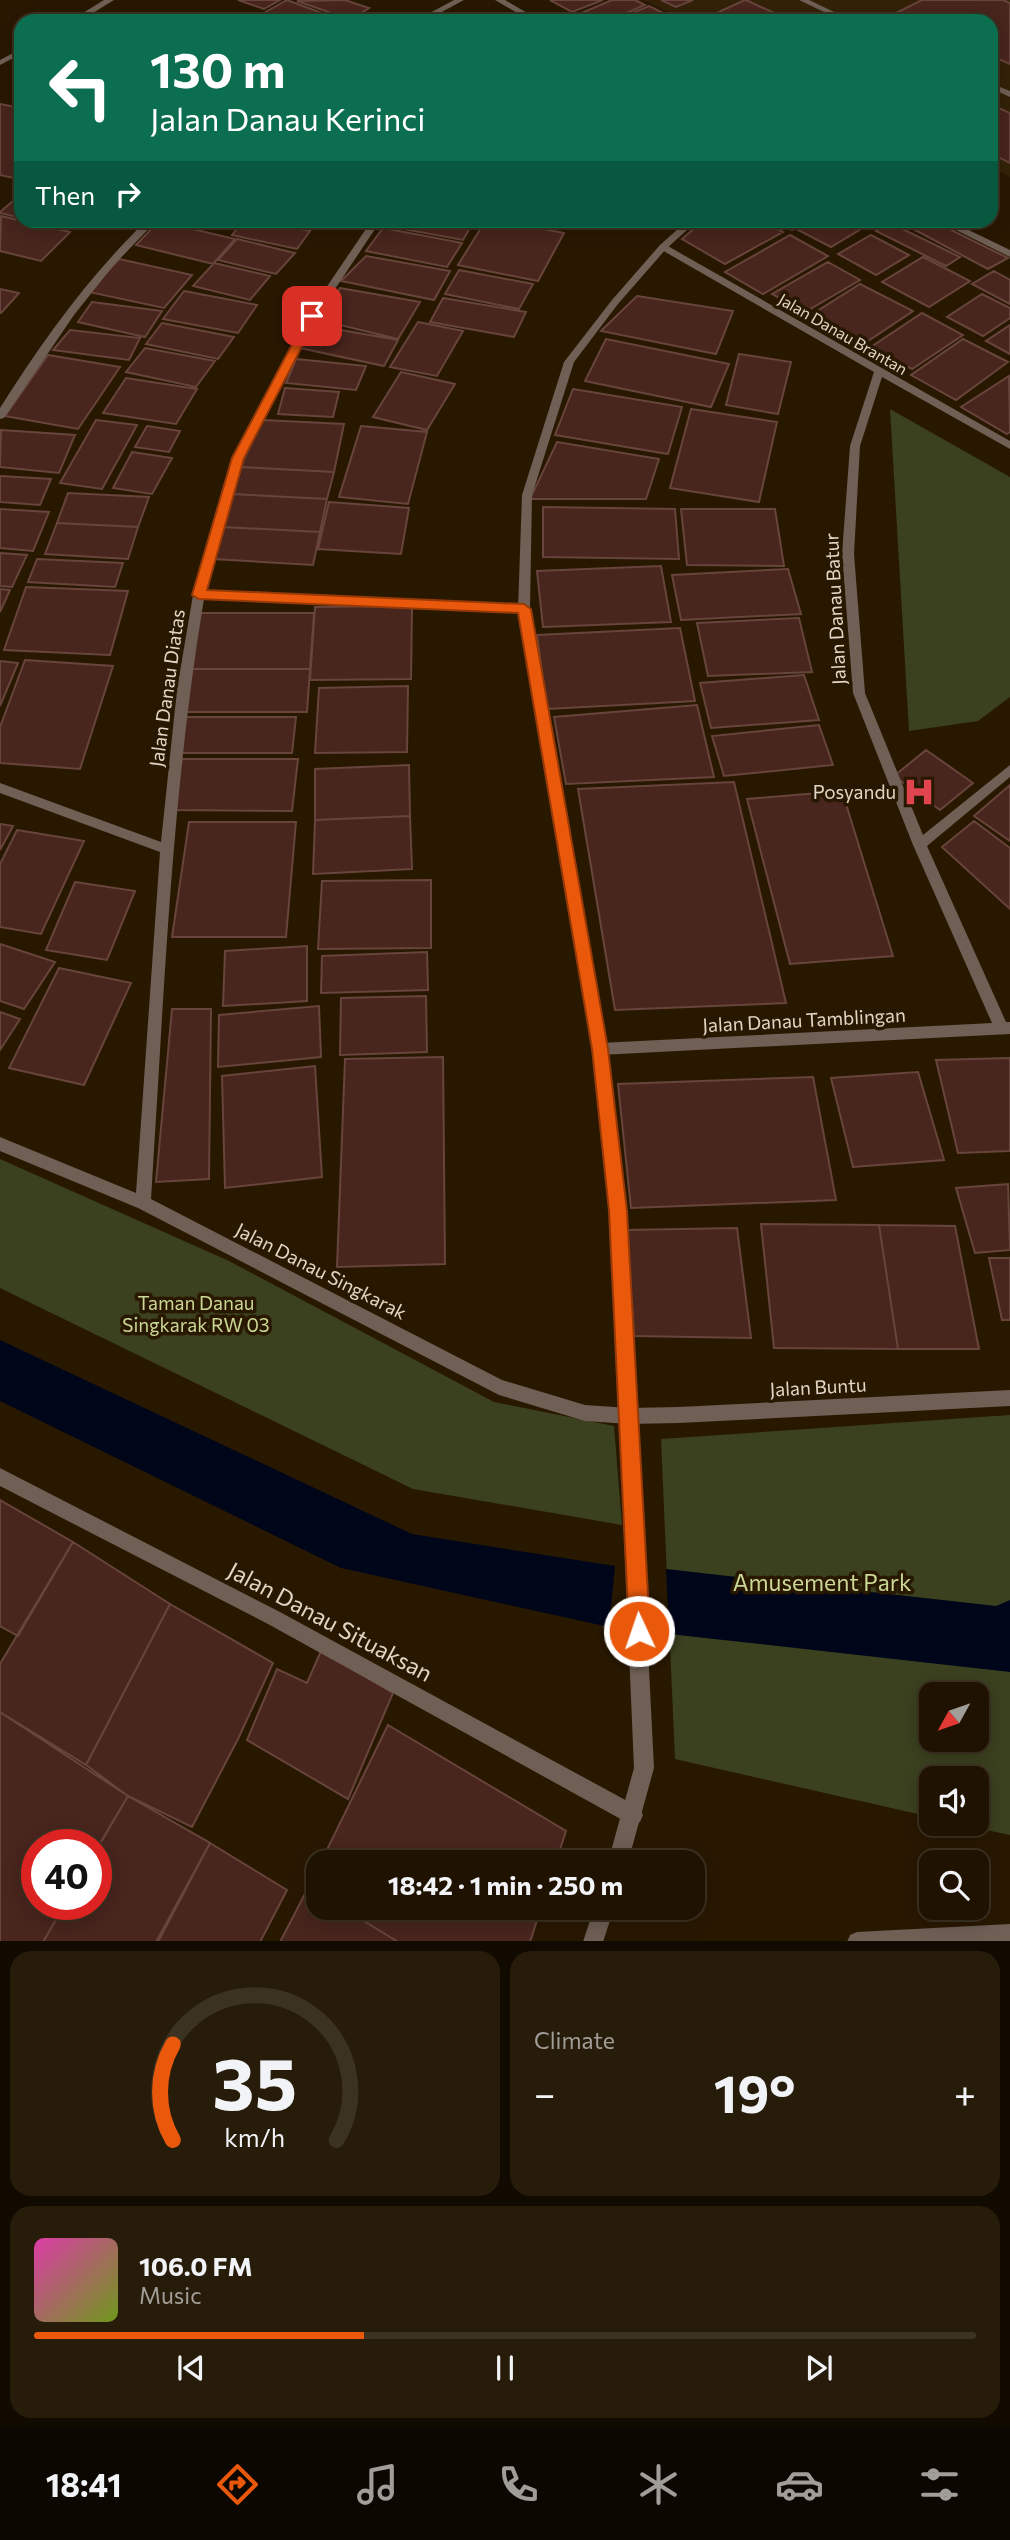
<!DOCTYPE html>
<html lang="en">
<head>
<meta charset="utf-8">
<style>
	:root { --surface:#1f1200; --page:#271b0a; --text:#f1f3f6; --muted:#a19e99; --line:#3c3222; --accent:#ea580c }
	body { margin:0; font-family:Commissioner,sans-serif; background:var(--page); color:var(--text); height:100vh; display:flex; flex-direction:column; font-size:26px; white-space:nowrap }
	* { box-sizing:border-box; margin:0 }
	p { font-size:23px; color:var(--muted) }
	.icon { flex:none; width:38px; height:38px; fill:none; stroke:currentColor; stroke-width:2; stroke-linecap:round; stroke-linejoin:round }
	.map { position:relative; height:1941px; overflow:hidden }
	.drawer { display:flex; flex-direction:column; gap:10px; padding:10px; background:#110a00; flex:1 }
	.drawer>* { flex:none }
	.top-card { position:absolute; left:14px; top:14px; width:984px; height:214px; border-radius:21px; box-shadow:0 4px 18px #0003,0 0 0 2px var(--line); background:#0b6e4f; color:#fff; overflow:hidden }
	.needle { width:46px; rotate:230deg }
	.fabs { position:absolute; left:919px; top:1682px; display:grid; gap:14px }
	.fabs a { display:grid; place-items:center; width:70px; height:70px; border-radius:14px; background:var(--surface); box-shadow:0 4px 18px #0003,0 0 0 2px var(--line); font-size:35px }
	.speed { position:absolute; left:21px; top:1829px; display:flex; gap:14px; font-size:35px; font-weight:700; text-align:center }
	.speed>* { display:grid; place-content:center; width:91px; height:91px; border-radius:50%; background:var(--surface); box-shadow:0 4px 18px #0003,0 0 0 2px var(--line); line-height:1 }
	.speed .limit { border:10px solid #d22; background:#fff; color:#111 }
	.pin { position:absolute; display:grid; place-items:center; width:60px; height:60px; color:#fff; margin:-30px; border-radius:14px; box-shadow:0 4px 10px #0006 }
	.me { position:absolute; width:77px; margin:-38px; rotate:357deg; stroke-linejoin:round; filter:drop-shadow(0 0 5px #0008) }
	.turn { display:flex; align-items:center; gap:24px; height:147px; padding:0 21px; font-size:32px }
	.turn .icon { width:91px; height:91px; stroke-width:2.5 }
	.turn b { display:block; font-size:49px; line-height:60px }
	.then { display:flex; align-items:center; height:66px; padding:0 21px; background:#0003; gap:14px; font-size:26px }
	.big { font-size:52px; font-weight:700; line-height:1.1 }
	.drawer .card { flex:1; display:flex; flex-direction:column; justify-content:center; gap:10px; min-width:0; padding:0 24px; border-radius:21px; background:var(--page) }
	.drawer .dial { align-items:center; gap:0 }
	.dial svg { height:182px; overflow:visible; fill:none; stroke:var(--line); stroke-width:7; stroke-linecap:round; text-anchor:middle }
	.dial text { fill:var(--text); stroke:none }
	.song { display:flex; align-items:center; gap:21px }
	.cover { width:84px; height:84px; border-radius:10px; background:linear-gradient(135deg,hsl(320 70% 55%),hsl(80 70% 35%)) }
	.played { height:7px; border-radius:4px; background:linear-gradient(90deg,var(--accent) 35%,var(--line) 35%) }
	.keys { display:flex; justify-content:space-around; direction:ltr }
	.heat { display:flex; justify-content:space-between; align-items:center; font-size:38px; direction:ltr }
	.drawer .tiles { flex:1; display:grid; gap:10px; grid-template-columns:1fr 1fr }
	.card:last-child { grid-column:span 2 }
	.trip { position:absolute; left:306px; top:1850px; width:399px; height:70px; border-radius:21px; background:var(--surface); box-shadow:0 4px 18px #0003,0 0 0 2px var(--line); font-weight:700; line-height:70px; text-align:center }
	.dock { display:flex; height:112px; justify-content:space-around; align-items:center; background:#0c0700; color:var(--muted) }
	.dock .icon { width:49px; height:49px }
	.dock .active { color:var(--accent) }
	.dock b { font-size:32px; color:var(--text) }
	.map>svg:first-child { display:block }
	.built { fill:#332208 }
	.green { fill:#3b401f; fill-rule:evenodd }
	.water { fill:#00061a }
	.building { fill:#48251d; stroke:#67443c; stroke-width:2 }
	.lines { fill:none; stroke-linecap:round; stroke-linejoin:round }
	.service { fill:#6f5f55; fill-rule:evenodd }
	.minor { fill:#6f5f55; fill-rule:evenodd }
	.tertiary { fill:#6f5f55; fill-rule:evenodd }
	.route { fill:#ea580c; stroke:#983908; stroke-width:2 }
	.labels { text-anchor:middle; stroke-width:7; stroke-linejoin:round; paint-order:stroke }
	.far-street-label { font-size:16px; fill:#e1d5c5; stroke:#291800 }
	.street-label { font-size:19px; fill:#e1d5c5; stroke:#291800 }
	.poi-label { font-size:19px; fill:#e1d5c5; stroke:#291800; text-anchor:end }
	.park-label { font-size:19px; fill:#cbd796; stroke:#291800 }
	.near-park-label { font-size:23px; fill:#cbd796; stroke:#291800 }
	.near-street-label { font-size:23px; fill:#e1d5c5; stroke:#291800 }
</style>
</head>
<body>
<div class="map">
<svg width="1010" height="1942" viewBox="0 0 1010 1942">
	<rect width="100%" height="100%" fill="#291800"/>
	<path class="built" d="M643 0H1010V177L991 167 990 21H687Z"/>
	<path class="green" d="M890 409 1010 477V697L978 721 909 731Z
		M0 1159 229 1261 494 1402 614 1426 622 1525 413 1489 0 1288Z
		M1010 1415V1835L957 1824H976V1778H931V1817L675 1759 661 1439ZM931 1694H976V1740H931Z"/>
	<path class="water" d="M0 1340 412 1534 615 1566 609 1627 341 1568 0 1401Z
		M666 1569 996 1606 1010 1600V1672L669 1634Z"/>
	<path class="building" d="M238 0H280L264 9Z
		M287 0 343 21H285L264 13Z
		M345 0 369 8 351 20 297 1Z
		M550 0H603L572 12Z
		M612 0H635L645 5 608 21H579L572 17Z
		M661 0H693L676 7Z
		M746 0 791 21H699L745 0Z
		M922 0H1003L1010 3V64L990 55V21H914L896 13Z
		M649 6 669 16 657 21H613Z
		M0 104 21 108 19 179 0 175Z
		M990 104 1010 113V163L990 153Z
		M21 194V218L0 213V212Z
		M1 216 70 232 41 261 0 251Z
		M38 220H82L74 229Z
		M244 220H259L310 231 297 249 232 235Z
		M270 220H315L308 229Z
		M378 220H472L474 221 463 240 376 224Z
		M486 220H497L564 233 538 281 458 265Z
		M704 220H761L783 232 725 264 682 239Z
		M774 220H808L792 230Z
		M815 220H876L831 247 798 230Z
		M908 220H931L1008 258 988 269 902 223Z
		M159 221 235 239 213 264 136 245Z
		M890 223 960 257 946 266 876 231Z
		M383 228 462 243 447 267 366 251Z
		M790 235 828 256 763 294 725 272Z
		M871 235 909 255 876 275 838 254Z
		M237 239 295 253 276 274 218 260Z
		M366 256 450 271 434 300 341 281Z
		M923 257 970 281 929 307 882 282Z
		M119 259 192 275 164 308 89 292Z
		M828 262 860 280 805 312 772 294Z
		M214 263 270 276 250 300 193 286Z
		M459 270 533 284 519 309 445 294Z
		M994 271 1010 280V304L972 284Z
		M860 284 913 311 865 343 811 315Z
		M340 288 420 302 398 339 315 319Z
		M0 289 19 293 1 313H0Z
		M184 291 257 305 238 333 163 319Z
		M982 294 1010 308V318L983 336 947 317Z
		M637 296 733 311 716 354 601 331Z
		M443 298 526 312 514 337 430 322Z
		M92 302 162 311 145 337 78 322Z
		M922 313 963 335 912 369 871 347Z
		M418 322 463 331 437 376 390 367Z
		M162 323 234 337 218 359 146 344Z
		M1010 325V354L986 341Z
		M318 326 398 340 384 366 300 348Z
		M70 330 140 338 129 360 53 350Z
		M606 339 729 364 711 407 585 381Z
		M963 339 1008 362 956 400 911 375Z
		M145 348 215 361 196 387 126 372Z
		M739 354 791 362 778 414 726 405Z
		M48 355 120 367 78 429 5 416Z
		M296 359 366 366 356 390 286 383Z
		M401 372 455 384 427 430 373 417Z
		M1009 376 1010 432 1007 434 961 407Z
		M126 378 197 389 176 424 103 413Z
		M285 388 339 392 333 417 278 414Z
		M573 389 682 407 668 454 555 435Z
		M691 409 777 422 759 502 670 488Z
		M96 420 137 425 102 489 60 483Z
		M263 420 344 424 334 472 240 467Z
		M147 426 180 431 169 452 135 447Z
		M361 426 427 432 408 504 339 497Z
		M1 430 75 435 59 473 0 467Z
		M557 442 659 459 646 499H530Z
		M132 452 172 458 152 494 113 488Z
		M240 467 334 472 327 499 232 494Z
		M0 476 51 479 40 505 0 502Z
		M68 493 149 497 138 527 57 523Z
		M232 494 327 499 320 532 223 527Z
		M329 502 409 508 401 554 318 549Z
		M543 507 675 509 679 559 543 557Z
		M0 509 49 512 33 551 0 548Z
		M681 509H775L784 566 687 565Z
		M57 523 138 527 128 559 45 554Z
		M223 527 320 532 313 565 214 559Z
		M0 553 27 555 12 587 0 586Z
		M37 559 123 563 115 587 28 582Z
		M661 566 671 622 543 627 537 571Z
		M788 569 801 614 681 620 672 575Z
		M26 587 128 591 110 655 4 650Z
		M0 589 10 590 0 612Z
		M412 606 411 679 310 680 315 607Z
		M199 613H314L310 669H191Z
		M799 618 812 672 708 676 697 623Z
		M680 628 695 701 547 709 537 635Z
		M25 660 113 666 80 769 0 763V727Z
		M0 661 18 663 0 706Z
		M191 669H310L307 712H184Z
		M804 675 819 720 711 728 700 683Z
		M408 686 407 752 315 753 319 688Z
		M697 705 714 777 566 784 554 717Z
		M186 717H296L292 753H181Z
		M819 725 833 765 724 776 712 736Z
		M926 750 973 783 940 810 894 776Z
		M182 759H298L292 811 173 810Z
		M409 765 410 816 315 820V769Z
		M734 782 786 1003 615 1010 578 789Z
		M1010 785V841L974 816Z
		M842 791 893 956 790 964 747 799Z
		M410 816 412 869 313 874 315 820Z
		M974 821 1010 848V909L942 847Z
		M189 822H296L286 937H172Z
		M0 824 13 826 0 850Z
		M17 830 84 841 41 934 0 927V864Z
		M431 880V948L318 949 322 881Z
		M75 882 135 891 107 960 46 950Z
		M0 944 55 962 24 1009 0 1001Z
		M307 946V1001L223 1006 225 951Z
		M427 952 428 990 321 993 322 956Z
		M59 968 131 983 84 1085 9 1068Z
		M426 996 427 1052 340 1055 341 998Z
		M319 1006 321 1057 218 1067 219 1015Z
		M172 1009H211L209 1179 156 1182Z
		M0 1012 20 1019 0 1050Z
		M443 1057 445 1264 337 1267 345 1059Z
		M1010 1058V1151L958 1153 936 1060Z
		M315 1066 322 1177 225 1188 222 1076Z
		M918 1072 944 1160 853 1167 831 1078Z
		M813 1077 836 1200 631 1208 618 1084Z
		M1008 1184 1010 1250 975 1253 956 1188Z
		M761 1224 879 1225 898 1349 774 1348Z
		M879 1225 955 1226 979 1349H898Z
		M737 1228 751 1338 634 1336 626 1230Z
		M989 1258H1010V1320H1002Z
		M0 1500 73 1542 18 1636 0 1626Z
		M73 1542 170 1604 86 1765 0 1712V1664Z
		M170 1604 273 1663 238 1739 192 1827 128 1796 86 1765Z
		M321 1651 393 1693 348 1799 247 1740 277 1669 307 1683Z
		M0 1712 128 1796 96 1850V1844H37V1904H65L43 1942H0Z
		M388 1725 566 1831 556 1862H321Z
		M128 1796 210 1843 156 1942H43L65 1904H96V1851Z
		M210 1843 287 1890 260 1942H158Z
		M318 1867V1892L309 1886Z
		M309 1886 318 1892V1908H343L398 1942H280Z
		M343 1908H541L530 1942H398Z"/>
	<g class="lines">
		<path class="service" d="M799 0H809L853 21H843Z
			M990 83 1010 91V97L990 88Z"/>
		<path class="minor" d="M454 0H464L425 21H415Z
			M147 220H157L113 266 74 315 4 418 0 419V408C43 340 89 276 147 220Z
			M372 220H381L317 316 243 458 206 591 524 605 530 609 524 613 204 599C171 797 164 999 151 1199L502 1380 585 1405 629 1408 679 1407 1010 1390V1406L679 1423 629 1424 585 1421 499 1395 138 1208 0 1151V1137L136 1193 160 852 0 793V783L161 842 177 689 193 595 233 458 307 316Z
			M936 220H948L1010 250V257Z
			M660 245H666L1010 441V449L882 377 860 446 854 554 865 693 923 835 1010 765V777L927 846 1006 1022H1010V1034L600 1055 595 1053 593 1049 595 1045 600 1043 992 1023 913 845 853 693 842 554 850 446 874 372 660 249Z
			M0 1468 280 1612 640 1808 643 1815 640 1822 633 1825 626 1822 268 1624 0 1486Z
			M1010 1924V1942H847L850 1935 857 1932Z"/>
		<path class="tertiary" d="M104 0H114L80 21H70Z
			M495 0H505L541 21H531Z
			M21 49V54L0 65V60Z
			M688 220H698L666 249 618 304 574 362 532 495 530 609 607 1049 626 1211 654 1768 628 1862H608L634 1768 610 1211 593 1049 518 609 522 495 564 362 612 300 660 245Z
			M594 1908H614L603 1942H583Z"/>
	</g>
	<path class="route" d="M312 313 318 316 244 458 207 590 524 604 531 609 608 1049 627 1211 650 1631 647 1638 639 1641 632 1638 629 1631 609 1211 592 1049 518 613 199 599 192 595 232 458 307 316Z"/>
	<defs>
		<symbol id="hospital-bare" viewBox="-9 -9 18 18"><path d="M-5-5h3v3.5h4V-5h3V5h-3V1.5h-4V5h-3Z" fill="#e0444e" stroke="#291800" stroke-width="2.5" paint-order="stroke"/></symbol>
	</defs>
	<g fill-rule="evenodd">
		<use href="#hospital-bare" x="897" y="770" width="44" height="44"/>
	</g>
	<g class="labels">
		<g class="far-street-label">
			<text transform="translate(843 334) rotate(30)" y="6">Jalan Danau Brantan</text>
		</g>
		<g class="street-label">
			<text transform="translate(835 609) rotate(-93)" y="7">Jalan Danau Batur</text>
			<text transform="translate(167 688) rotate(-82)" y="7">Jalan Danau Diatas</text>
			<text transform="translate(804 1020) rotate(-3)" y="7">Jalan Danau Tamblingan</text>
			<text transform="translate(321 1271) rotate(27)" y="7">Jalan Danau Singkarak</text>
			<text transform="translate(818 1387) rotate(-3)" y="7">Jalan Buntu</text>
		</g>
		<g class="poi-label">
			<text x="896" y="799">Posyandu</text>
		</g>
		<g class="park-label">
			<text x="196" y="1310">Taman Danau<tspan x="196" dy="22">Singkarak RW 03</tspan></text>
		</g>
		<g class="near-park-label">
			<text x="822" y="1591">Amusement Park</text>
		</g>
		<g class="near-street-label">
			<text transform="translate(330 1622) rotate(28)" y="8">Jalan Danau Situaksan</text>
		</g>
	</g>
</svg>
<div class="fabs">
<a><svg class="needle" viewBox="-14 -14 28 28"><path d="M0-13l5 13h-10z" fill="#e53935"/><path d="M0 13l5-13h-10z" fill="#a19e99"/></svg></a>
<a><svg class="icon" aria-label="sound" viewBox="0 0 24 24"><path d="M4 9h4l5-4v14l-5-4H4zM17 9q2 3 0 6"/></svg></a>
<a><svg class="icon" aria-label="search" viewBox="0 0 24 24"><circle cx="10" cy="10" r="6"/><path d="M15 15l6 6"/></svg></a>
</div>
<div class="speed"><div class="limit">40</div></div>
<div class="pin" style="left:312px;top:316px;background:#d93025"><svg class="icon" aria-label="arrive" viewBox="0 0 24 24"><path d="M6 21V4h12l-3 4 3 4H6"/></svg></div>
<svg class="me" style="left:639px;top:1631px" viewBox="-20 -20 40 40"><circle r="17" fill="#ea580c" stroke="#fff" stroke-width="3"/><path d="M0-11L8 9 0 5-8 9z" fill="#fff"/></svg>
<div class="trip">18:42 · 1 min · 250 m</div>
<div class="top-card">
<div class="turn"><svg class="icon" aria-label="left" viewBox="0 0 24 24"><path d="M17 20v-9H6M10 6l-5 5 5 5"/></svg><div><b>130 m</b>Jalan Danau Kerinci</div></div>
<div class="then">Then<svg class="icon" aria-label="right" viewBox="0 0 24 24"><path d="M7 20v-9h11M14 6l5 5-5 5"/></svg></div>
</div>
</div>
<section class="drawer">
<div class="tiles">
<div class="card dial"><svg viewBox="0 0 100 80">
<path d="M14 69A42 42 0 1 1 86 69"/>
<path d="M14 69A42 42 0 0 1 14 27" stroke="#ea580c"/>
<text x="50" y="56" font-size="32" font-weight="700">35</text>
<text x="50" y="72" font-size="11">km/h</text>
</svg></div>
<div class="card"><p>Climate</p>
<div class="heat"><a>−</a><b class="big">19°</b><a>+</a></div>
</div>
<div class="card">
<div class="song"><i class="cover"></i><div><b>106.0 FM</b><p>Music</p></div></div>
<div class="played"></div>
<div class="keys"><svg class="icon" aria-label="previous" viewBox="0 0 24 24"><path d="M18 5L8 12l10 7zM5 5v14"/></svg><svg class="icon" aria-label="pause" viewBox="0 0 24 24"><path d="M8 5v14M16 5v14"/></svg><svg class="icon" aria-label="next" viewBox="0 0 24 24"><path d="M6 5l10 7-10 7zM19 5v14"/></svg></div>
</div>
</div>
</section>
<nav class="dock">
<b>18:41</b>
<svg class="icon active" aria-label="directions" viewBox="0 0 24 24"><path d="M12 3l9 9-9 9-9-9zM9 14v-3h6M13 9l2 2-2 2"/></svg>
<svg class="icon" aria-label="music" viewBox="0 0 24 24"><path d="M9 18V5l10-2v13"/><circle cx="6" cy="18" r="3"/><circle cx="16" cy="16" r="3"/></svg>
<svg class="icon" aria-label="phone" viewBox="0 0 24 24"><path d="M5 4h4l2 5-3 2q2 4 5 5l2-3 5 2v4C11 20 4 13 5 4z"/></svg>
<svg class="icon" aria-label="climate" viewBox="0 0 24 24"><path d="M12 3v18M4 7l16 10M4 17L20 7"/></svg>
<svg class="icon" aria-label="car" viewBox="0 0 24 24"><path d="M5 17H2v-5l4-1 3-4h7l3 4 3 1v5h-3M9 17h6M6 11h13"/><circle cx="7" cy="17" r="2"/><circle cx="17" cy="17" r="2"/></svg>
<svg class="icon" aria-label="filters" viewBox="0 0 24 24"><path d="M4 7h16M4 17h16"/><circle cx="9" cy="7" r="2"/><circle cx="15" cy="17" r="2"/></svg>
</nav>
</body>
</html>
